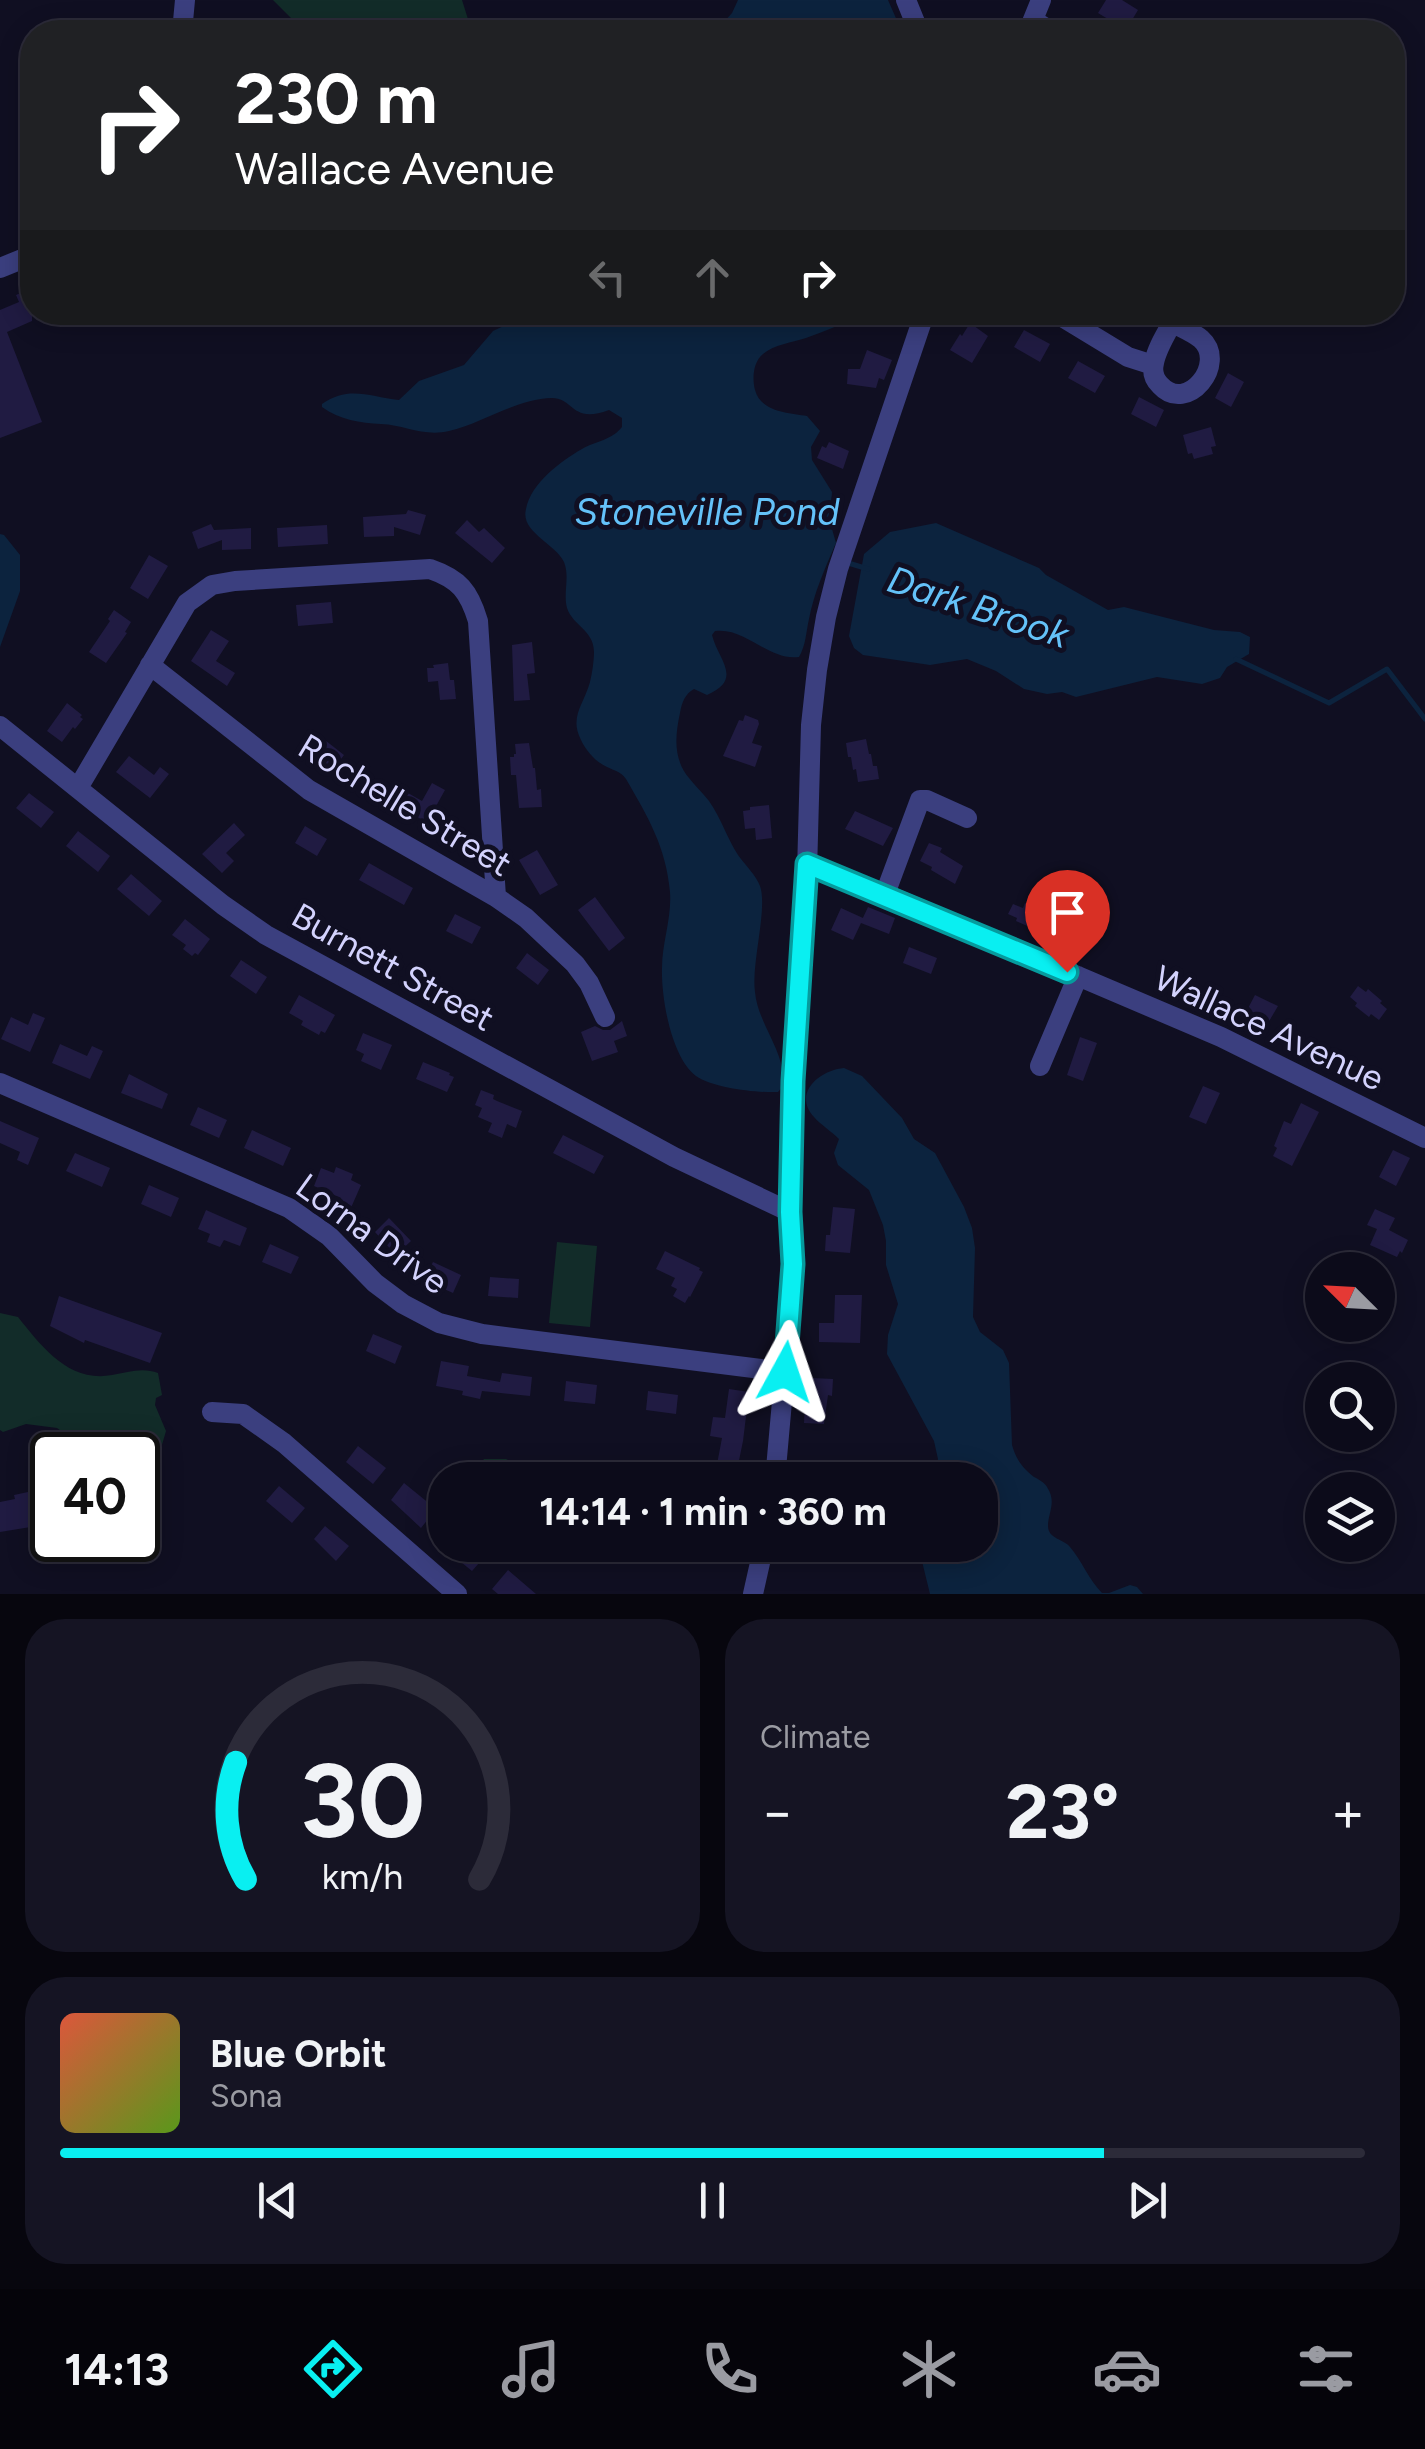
<!DOCTYPE html>
<html lang="en">
<head>
<meta charset="utf-8">
<style>
	:root { --surface:#0c0b1a; --page:#151423; --text:#f1f3f6; --muted:#9a9ba2; --line:#2c2b39; --accent:#09eff1 }
	body { margin:0; font-family:Figtree,sans-serif; background:var(--page); color:var(--text); height:100vh; display:flex; flex-direction:column; font-size:38px; white-space:nowrap }
	* { box-sizing:border-box; margin:0 }
	p { font-size:32px; color:var(--muted) }
	.icon { flex:none; width:55px; height:55px; fill:none; stroke:currentColor; stroke-width:2; stroke-linecap:round; stroke-linejoin:round }
	.map { position:relative; height:1594px; overflow:hidden }
	.side { display:flex; flex-direction:column; gap:25px; padding:25px; background:#07060e; flex:1 }
	.side>* { flex:none }
	.top-card { position:absolute; left:20px; top:20px; width:1385px; height:305px; border-radius:40px; box-shadow:0 5px 25px #0003,0 0 0 2px var(--line); background:#202124; color:#fff; overflow:hidden }
	.needle { width:65px; rotate:294deg }
	.fabs { position:absolute; left:1305px; top:1252px; display:grid; gap:20px }
	.fabs a { display:grid; place-items:center; width:90px; height:90px; border-radius:50%; background:var(--surface); box-shadow:0 5px 25px #0003,0 0 0 2px var(--line); font-size:50px }
	.speed { position:absolute; left:30px; top:1432px; display:flex; gap:20px; font-size:50px; font-weight:700; text-align:center }
	.speed>* { display:grid; place-content:center; width:130px; height:130px; border-radius:50%; background:var(--surface); box-shadow:0 5px 25px #0003,0 0 0 2px var(--line); line-height:1 }
	.speed .limit { border:5px solid #111; border-radius:15px; background:#fff; color:#111 }
	.pin { position:absolute; display:grid; place-items:center; width:85px; height:85px; color:#fff; margin:-102px -42px; border-radius:50% 50% 50% 0; rotate:-45deg; box-shadow:0 0 10px #0007 }
	.pin .icon { rotate:45deg }
	.me { position:absolute; width:110px; margin:-55px; rotate:5deg; stroke-linejoin:round; filter:drop-shadow(0 0 8px #0008) }
	.turn { display:flex; align-items:center; gap:35px; height:210px; padding:0 50px; font-size:45px }
	.turn .icon { width:130px; height:130px; stroke-width:2.5 }
	.turn b { display:block; font-size:70px; line-height:85px }
	.lanes { display:flex; align-items:center; height:95px; padding:0 50px; background:#0003; justify-content:center; gap:50px; direction:ltr }
	.lanes .off { opacity:.35 }
	.big { font-size:75px; font-weight:700; line-height:1.1 }
	.side .widget { flex:1; display:flex; flex-direction:column; justify-content:center; gap:15px; min-width:0; padding:0 35px; border-radius:40px; background:var(--page) }
	.side .dial { align-items:center; gap:0 }
	.dial svg { height:260px; overflow:visible; fill:none; stroke:var(--line); stroke-width:7; stroke-linecap:round; text-anchor:middle }
	.dial text { fill:var(--text); stroke:none }
	.song { display:flex; align-items:center; gap:30px }
	.cover { width:120px; height:120px; border-radius:15px; background:linear-gradient(135deg,hsl(10 70% 55%),hsl(90 70% 35%)) }
	.played { height:10px; border-radius:5px; background:linear-gradient(90deg,var(--accent) 80%,var(--line) 80%) }
	.keys { display:flex; justify-content:space-around; direction:ltr }
	.heat { display:flex; justify-content:space-between; align-items:center; font-size:55px; direction:ltr }
	.side .tiles { flex:1; display:grid; gap:25px; grid-template-columns:1fr 1fr }
	.widget:last-child { grid-column:span 2 }
	.trip { position:absolute; left:428px; top:1462px; width:570px; height:100px; border-radius:40px; background:var(--surface); box-shadow:0 5px 25px #0003,0 0 0 2px var(--line); font-weight:700; line-height:100px; text-align:center }
	.tabs { display:flex; height:160px; justify-content:space-around; align-items:center; background:#05040a; color:var(--muted) }
	.tabs .icon { width:70px; height:70px }
	.tabs .selected { color:var(--accent) }
	.tabs b { font-size:45px; color:var(--text) }
	.map>svg:first-child { display:block }
	.green { fill:#122c29 }
	.water { fill:#0c233e }
	.lines { fill:none; stroke-linecap:round; stroke-linejoin:round }
	.stream { stroke:#0c233e; stroke-width:5 }
	.building { fill:#201b42 }
	.minor { stroke:#3b3f7f; stroke-width:20 }
	.route-casing { stroke:#069b9d; stroke-width:25 }
	.route { stroke:#09eff1; stroke-width:18 }
	.labels { text-anchor:middle; stroke-width:10; stroke-linejoin:round; paint-order:stroke }
	.street-label { font-size:35px; fill:#d3d2fd; stroke:#100f22 }
	.water-label { font-size:38px; font-style:italic; fill:#64c2f9; stroke:#100f22 }
</style>
</head>
<body>
<div class="map">
<svg width="1425" height="1594" viewBox="0 0 1425 1594">
	<rect width="100%" height="100%" fill="#100f22"/>
	<path class="green" d="M273 0H462L472 32H315L297 24Z
		M557 1242 597 1246 590 1327 549 1323Z
		M0 1313 18 1317C42 1347 69 1383 112 1375 128 1372 143 1367 158 1373L162 1395 156 1398 155 1405 166 1431 159 1455 138 1460V1455L94 1454 57 1428 26 1424 3 1432 0 1430Z
		M484 1459H506L523 1467H550L575 1473 591 1480H477L474 1471Z"/>
	<path class="water" d="M738 0H888L902 32H715L732 13Z
		M531 313H863C845 323 826 331 806 338 793 342 773 345 763 354 753 362 752 379 755 390 761 412 788 413 807 416L820 431 811 447 812 460 832 492 830 522 836 543C825 568 814 593 809 619 806 632 806 645 799 657 768 661 746 627 715 631L712 635C718 660 744 679 707 695L694 689C685 694 682 702 680 713 675 736 673 759 689 778 695 786 703 793 709 801 721 818 727 838 738 855 745 865 756 875 760 886 768 909 751 963 755 992 758 1025 787 1053 783 1086L778 1092C757 1093 713 1088 696 1076 671 1057 661 997 662 968 662 943 672 917 670 892 666 847 648 817 626 779 620 771 615 771 607 767 596 762 586 751 581 740 569 717 584 704 590 682 592 674 594 661 594 652 594 630 573 626 567 608 563 593 570 577 564 562 555 543 520 532 526 509 531 483 561 461 582 449 596 441 612 440 622 427V418L609 410C571 424 574 398 552 398 516 399 483 423 449 431 424 437 405 425 381 424 360 423 340 420 322 407V404C349 385 370 397 399 400L419 381 464 365 493 331Z
		M936 523 1039 568 1046 575 1108 610 1124 607 1214 630 1240 632 1250 637 1249 654 1227 667 1220 678 1202 684 1157 677 1076 697 1062 692 1047 694 1024 689 996 671 967 659 930 665 863 655 854 648 849 636 864 554 890 532Z
		M0 534 4 535 20 555V591L0 647Z
		M844 1068 862 1076 902 1118 914 1139 935 1153 964 1207 972 1228 975 1248 973 1317 980 1332 1003 1350 1009 1363 1012 1445C1016 1459 1022 1468 1034 1477 1038 1479 1045 1483 1047 1487 1057 1502 1048 1513 1048 1526 1048 1539 1064 1539 1070 1547 1082 1561 1089 1580 1102 1593H1109L1130 1585 1137 1587 1143 1594H930L918 1545H980V1480H933L938 1459 934 1441 887 1354 888 1335 898 1304 886 1265V1241L883 1225 869 1190 838 1165 834 1153 839 1139C831 1131 821 1125 814 1117 792 1093 820 1070 844 1068Z"/>
	<g class="lines">
		<path class="stream" d="M845 562 868 569
			M1236 659 1329 703 1387 669 1425 719"/>
	</g>
	<path class="building" d="M1106 0H1122L1138 10 1126 30 1098 13Z
		M32 288V321L7 332 42 422 0 438V310L19 302 16 295Z
		M970 323 988 336 972 363 950 350 960 334 962 336Z
		M1024 330 1050 344 1040 362 1014 347Z
		M867 350 892 360 884 380 879 378 876 388 847 384 848 369H860Z
		M1078 361 1105 376 1095 393 1068 378Z
		M1228 373 1244 382 1231 407 1215 398Z
		M1139 397 1164 410 1156 427 1131 414Z
		M1211 427 1216 446 1211 447 1213 454 1194 459 1192 453 1188 454 1183 435Z
		M829 442 849 451 843 469 817 458 822 446 826 448Z
		M408 510 426 515 420 535 394 527V536L364 537 363 517 406 514Z
		M467 520 479 532 484 528 505 548 492 563 455 533Z
		M211 524 214 530 251 528V549L222 550V540L198 549 192 532Z
		M327 525 328 544 278 547 277 528Z
		M149 555 168 566 148 599 130 588Z
		M331 602 333 623 298 626 296 605Z
		M114 610 131 622 125 632 127 633 106 663 89 652 110 621 108 619Z
		M211 630 229 641 216 661 235 673 227 686 191 661Z
		M532 642 535 673 527 674 530 700 514 701 512 645Z
		M448 663 450 680H454L456 699 440 700 438 681 428 682 427 668H434L433 665Z
		M67 703 82 715 80 717 83 719 75 729 73 727 62 742 47 731Z
		M745 715 758 720 759 724 752 743 762 746 755 767 723 756 739 720 743 721Z
		M316 733 344 755 332 771 304 749Z
		M866 739 869 754H871L873 766H877L879 779 858 782 856 769 853 770 851 757H848L846 743Z
		M529 743 533 768H535L537 790 541 789 542 807 519 808 516 775H511L510 757H514V754H516L515 744Z
		M129 756 154 775 160 767 169 774 150 798 116 772Z
		M432 783 445 790 435 808 442 811 434 826 393 804 401 789 422 801Z
		M29 793 54 812 41 828 16 808Z
		M769 805 772 838 756 840 755 828 745 829 743 811 750 810V807Z
		M855 811 893 828 883 846 845 829Z
		M234 823 245 835 226 853 234 861 222 873 202 854Z
		M305 826 327 839 317 856 295 843Z
		M78 831 110 856 98 872 66 846Z
		M929 843 942 848 940 852 963 866 955 884 931 870 932 867 920 861Z
		M537 850 558 885 540 895 519 860Z
		M369 863 413 888 404 905 359 880Z
		M131 874 162 901 149 916 117 889Z
		M595 897 625 938 609 951 578 910Z
		M1025 903 1042 910 1034 929 1016 921 1017 918 1008 914 1013 904 1023 908Z
		M868 907 895 918 889 934 861 923 853 940 831 930 841 908 863 918 861 922Z
		M455 914 481 927 472 944 446 931Z
		M185 919 210 939 198 955 195 953 192 956 183 949 186 945 172 935Z
		M909 947 937 958 931 974 903 963Z
		M527 953 549 970 538 985 516 968Z
		M241 960 267 977 256 994 230 976Z
		M1358 986 1366 992 1368 989 1382 1001 1380 1003 1387 1009 1379 1020 1371 1014 1369 1017 1355 1006 1357 1003 1350 997Z
		M299 995 335 1015 325 1033 321 1031 319 1035 301 1025 303 1021 289 1013Z
		M1255 995 1278 1006 1268 1023 1245 1014Z
		M33 1013 45 1018 30 1052 1 1039 11 1017 28 1025Z
		M622 1021 627 1036 614 1041 618 1052 592 1061 581 1032 595 1026 603 1030H610Z
		M363 1033 392 1045 381 1070 361 1061 364 1054 356 1050Z
		M1080 1037 1097 1043 1083 1081 1067 1075Z
		M60 1044 87 1056 92 1046 103 1051 90 1079 52 1063Z
		M423 1062 450 1073 449 1075 454 1077 447 1092 416 1079Z
		M129 1074 168 1094 162 1109 121 1093Z
		M1203 1086 1220 1093 1206 1124 1189 1117Z
		M481 1090 494 1095 493 1099 497 1101 522 1111 516 1128 507 1124 502 1138 488 1132 492 1123 478 1117 482 1108 475 1105Z
		M1301 1103 1319 1112 1292 1166 1273 1156 1277 1148 1274 1146 1284 1121 1291 1124Z
		M198 1107 227 1120 219 1138 190 1125Z
		M0 1121 39 1138 28 1165 17 1160 20 1152 0 1143Z
		M252 1130 291 1148 283 1166 244 1148Z
		M563 1135 604 1156 594 1174 553 1153Z
		M1393 1150 1410 1158 1396 1186 1379 1177Z
		M75 1153 110 1168 102 1187 66 1171Z
		M336 1167 353 1174 351 1180 361 1185 350 1210 338 1205 341 1198 314 1186 321 1168 334 1173Z
		M149 1185 179 1198 171 1217 141 1204Z
		M833 1207 855 1209 850 1253 825 1251 826 1235H830Z
		M1375 1209 1395 1218 1389 1230 1408 1240 1402 1253 1400 1251 1397 1257 1370 1245 1377 1229 1367 1225Z
		M206 1210 247 1228 240 1246 224 1240 220 1247 207 1242 210 1234 198 1229Z
		M389 1218 411 1241 396 1255 375 1232Z
		M270 1244 299 1257 291 1274 262 1262Z
		M665 1251 700 1268 699 1270 703 1272 690 1297 689 1296 685 1303 673 1296 677 1289 671 1286 675 1278 656 1269Z
		M433 1262 461 1275 453 1293 424 1280Z
		M490 1277 519 1279 518 1298 488 1296Z
		M835 1295H862L860 1343 819 1342V1323H834Z
		M59 1296 162 1333 150 1363 85 1340 84 1343 50 1326Z
		M373 1334 402 1346 395 1364 366 1351Z
		M441 1361 469 1366 467 1376 500 1382 502 1373 532 1377 530 1396 482 1391 480 1399 462 1395 463 1391 436 1386Z
		M812 1378 833 1379 832 1396 828 1395 824 1424 804 1423 805 1401H811Z
		M566 1381 597 1385 595 1404 564 1401Z
		M729 1389 749 1392 743 1441 735 1480H714L722 1438 710 1436 713 1417 725 1418Z
		M648 1391 678 1395 676 1414 646 1410Z
		M358 1446 386 1468 373 1484 346 1462Z
		M404 1483 436 1509 421 1528 391 1500Z
		M279 1486 305 1508 292 1523 266 1501Z
		M28 1492V1495L43 1493 49 1524 0 1532V1502L15 1499 14 1495Z
		M325 1526 349 1546 336 1561 314 1539Z
		M440 1545H475L487 1554 472 1571Z
		M508 1570 536 1594H498L492 1589Z"/>
	<g class="lines">
		<path class="minor" d="M906 0 919 32
			M1033 20 1052 32
			M182 32 185 0
			M1028 32 1041 0
			M0 268 32 255
			M1054 312 1128 357 1153 365
			M1173 323C1182 328 1193 332 1201 339 1228 363 1187 415 1160 385 1154 379 1152 371 1154 363 1157 346 1170 328 1178 312
			M150 665 309 790 496 897 526 918 575 964 589 983 605 1017
			M0 726 223 905 266 935 674 1157 790 1212
			M78 788 187 603 212 585 235 581 430 569C459 579 469 591 478 621L496 897
			M807 864 885 894 1221 1037 1425 1138
			M885 894 920 800H927L967 818
			M1040 1066 1078 976
			M0 1083 289 1208 329 1236 375 1283 403 1304 439 1323 482 1334 785 1372
			M212 1412 243 1414 284 1443 457 1594
			M775 1480 792 1289 790 1212 793 1081 806 909 811 725 817 670 826 617 838 569 925 312
			M753 1594 764 1545"/>
	</g>
	<g class="lines">
		<defs>
			<path id="route" d="M785 1372 793 1264 790 1212 793 1081 807 864 1067 972"/>
		</defs>
		<use href="#route" class="route-casing"/>
		<use href="#route" class="route"/>
	</g>
	<g class="labels">
		<g class="street-label">
			<text transform="translate(405 805) rotate(31)" y="12">Rochelle Street</text>
			<text transform="translate(393 967) rotate(29)" y="12">Burnett Street</text>
			<text transform="translate(1269 1028) rotate(25)" y="12">Wallace Avenue</text>
			<text transform="translate(372 1234) rotate(36)" y="12">Lorna Drive</text>
		</g>
		<g class="water-label">
			<text x="707" y="525">Stoneville Pond</text>
			<text transform="translate(978 607) rotate(18)" y="13">Dark Brook</text>
		</g>
	</g>
</svg>
<div class="fabs">
<a><svg class="needle" viewBox="-14 -14 28 28"><path d="M0-13l5 13h-10z" fill="#e53935"/><path d="M0 13l5-13h-10z" fill="#9a9ba2"/></svg></a>
<a><svg class="icon" aria-label="search" viewBox="0 0 24 24"><circle cx="10" cy="10" r="6"/><path d="M15 15l6 6"/></svg></a>
<a><svg class="icon" aria-label="layers" viewBox="0 0 24 24"><path d="M12 4l9 5-9 5-9-5zM3 14l9 5 9-5"/></svg></a>
</div>
<div class="speed"><div class="limit">40</div></div>
<div class="pin" style="left:1067px;top:972px;background:#d93025"><svg class="icon" aria-label="arrive" viewBox="0 0 24 24"><path d="M6 21V4h12l-3 4 3 4H6"/></svg></div>
<svg class="me" style="left:785px;top:1372px" viewBox="-20 -20 40 40"><path d="M0-17L14 15 0 8-14 15z" fill="#09eff1" stroke="#fff" stroke-width="4"/></svg>
<div class="trip">14:14 · 1 min · 360 m</div>
<div class="top-card">
<div class="turn"><svg class="icon" aria-label="right" viewBox="0 0 24 24"><path d="M7 20v-9h11M14 6l5 5-5 5"/></svg><div><b>230 m</b>Wallace Avenue</div></div>
<div class="lanes"><svg class="icon off" aria-label="left" viewBox="0 0 24 24"><path d="M17 20v-9H6M10 6l-5 5 5 5"/></svg><svg class="icon off" aria-label="ahead" viewBox="0 0 24 24"><path d="M12 20V5M6 11l6-6 6 6"/></svg><svg class="icon" aria-label="right" viewBox="0 0 24 24"><path d="M7 20v-9h11M14 6l5 5-5 5"/></svg></div>
</div>
</div>
<section class="side">
<div class="tiles">
<div class="widget dial"><svg viewBox="0 0 100 80">
<path d="M14 69A42 42 0 1 1 86 69"/>
<path d="M14 69A42 42 0 0 1 11 33" stroke="#09eff1"/>
<text x="50" y="56" font-size="32" font-weight="700">30</text>
<text x="50" y="72" font-size="11">km/h</text>
</svg></div>
<div class="widget"><p>Climate</p>
<div class="heat"><a>−</a><b class="big">23°</b><a>+</a></div>
</div>
<div class="widget">
<div class="song"><i class="cover"></i><div><b>Blue Orbit</b><p>Sona</p></div></div>
<div class="played"></div>
<div class="keys"><svg class="icon" aria-label="previous" viewBox="0 0 24 24"><path d="M18 5L8 12l10 7zM5 5v14"/></svg><svg class="icon" aria-label="pause" viewBox="0 0 24 24"><path d="M8 5v14M16 5v14"/></svg><svg class="icon" aria-label="next" viewBox="0 0 24 24"><path d="M6 5l10 7-10 7zM19 5v14"/></svg></div>
</div>
</div>
</section>
<nav class="tabs">
<b>14:13</b>
<svg class="icon selected" aria-label="directions" viewBox="0 0 24 24"><path d="M12 3l9 9-9 9-9-9zM9 14v-3h6M13 9l2 2-2 2"/></svg>
<svg class="icon" aria-label="music" viewBox="0 0 24 24"><path d="M9 18V5l10-2v13"/><circle cx="6" cy="18" r="3"/><circle cx="16" cy="16" r="3"/></svg>
<svg class="icon" aria-label="phone" viewBox="0 0 24 24"><path d="M5 4h4l2 5-3 2q2 4 5 5l2-3 5 2v4C11 20 4 13 5 4z"/></svg>
<svg class="icon" aria-label="climate" viewBox="0 0 24 24"><path d="M12 3v18M4 7l16 10M4 17L20 7"/></svg>
<svg class="icon" aria-label="car" viewBox="0 0 24 24"><path d="M5 17H2v-5l4-1 3-4h7l3 4 3 1v5h-3M9 17h6M6 11h13"/><circle cx="7" cy="17" r="2"/><circle cx="17" cy="17" r="2"/></svg>
<svg class="icon" aria-label="filters" viewBox="0 0 24 24"><path d="M4 7h16M4 17h16"/><circle cx="9" cy="7" r="2"/><circle cx="15" cy="17" r="2"/></svg>
</nav>
</body>
</html>
